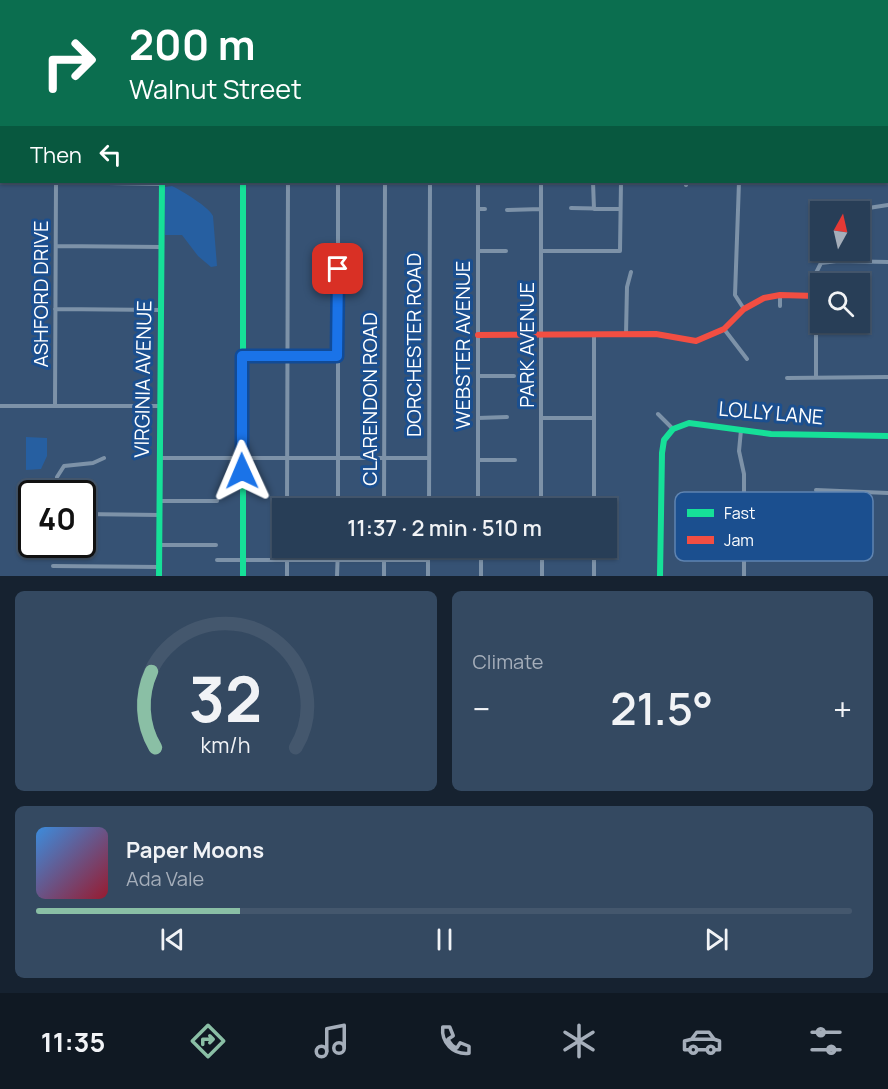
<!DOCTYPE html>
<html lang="en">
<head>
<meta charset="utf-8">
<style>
	:root { --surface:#283e57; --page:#344961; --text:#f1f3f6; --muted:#a5aeba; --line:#44576d; --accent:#8abfa5 }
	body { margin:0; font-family:Manrope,sans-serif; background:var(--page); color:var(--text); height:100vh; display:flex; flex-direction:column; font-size:22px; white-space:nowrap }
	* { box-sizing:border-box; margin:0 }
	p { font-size:20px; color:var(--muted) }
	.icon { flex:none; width:33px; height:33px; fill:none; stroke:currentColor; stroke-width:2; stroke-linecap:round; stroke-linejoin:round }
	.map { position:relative; height:576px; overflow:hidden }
	.sheet { display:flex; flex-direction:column; gap:15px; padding:15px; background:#162230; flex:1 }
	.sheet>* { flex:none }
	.banner { position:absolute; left:0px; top:0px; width:888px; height:183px; box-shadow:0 2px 4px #0004,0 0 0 2px var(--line); background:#0b6e4f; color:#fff; overflow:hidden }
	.needle { width:39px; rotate:8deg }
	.buttons { position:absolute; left:810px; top:201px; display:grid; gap:12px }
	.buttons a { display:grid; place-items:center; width:60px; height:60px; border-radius:0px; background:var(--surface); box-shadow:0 2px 4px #0004,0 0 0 2px var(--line); font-size:30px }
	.speed { position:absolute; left:18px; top:480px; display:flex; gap:12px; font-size:30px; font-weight:700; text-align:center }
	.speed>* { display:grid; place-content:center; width:78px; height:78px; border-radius:50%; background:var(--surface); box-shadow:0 2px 4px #0004,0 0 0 2px var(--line); line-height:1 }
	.speed .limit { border:3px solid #111; border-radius:9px; background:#fff; color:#111 }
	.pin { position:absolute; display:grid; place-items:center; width:51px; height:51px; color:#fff; margin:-26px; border-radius:12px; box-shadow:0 3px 9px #0006 }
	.me { position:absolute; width:66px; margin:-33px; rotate:359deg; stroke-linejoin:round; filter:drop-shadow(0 0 4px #0008) }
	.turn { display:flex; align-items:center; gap:21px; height:126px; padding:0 30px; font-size:27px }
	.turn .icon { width:78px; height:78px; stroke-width:2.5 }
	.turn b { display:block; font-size:42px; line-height:51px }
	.then { display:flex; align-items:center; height:57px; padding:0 30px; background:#0003; gap:12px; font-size:22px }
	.big { font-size:45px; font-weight:600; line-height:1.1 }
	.sheet .card { flex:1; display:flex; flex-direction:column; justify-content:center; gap:9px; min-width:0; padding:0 21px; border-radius:9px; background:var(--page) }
	.sheet .dial { align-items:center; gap:0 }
	.dial svg { height:156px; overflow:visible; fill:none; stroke:var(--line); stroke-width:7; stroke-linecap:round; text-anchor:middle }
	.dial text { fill:var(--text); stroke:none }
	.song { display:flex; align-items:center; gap:18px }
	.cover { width:72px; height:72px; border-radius:9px; background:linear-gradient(135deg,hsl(210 70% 55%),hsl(350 70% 35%)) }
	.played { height:6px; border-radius:3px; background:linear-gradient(90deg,var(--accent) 25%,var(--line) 25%) }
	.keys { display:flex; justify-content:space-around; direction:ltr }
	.heat { display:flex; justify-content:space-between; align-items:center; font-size:33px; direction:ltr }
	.sheet .tiles { flex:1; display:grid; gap:15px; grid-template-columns:1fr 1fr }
	.card:last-child { grid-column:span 2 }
	.trip { position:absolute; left:272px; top:498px; width:345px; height:60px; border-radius:0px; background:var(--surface); box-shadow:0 2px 4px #0004,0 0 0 2px var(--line); font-weight:600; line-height:60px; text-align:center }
	.dock { display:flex; height:96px; justify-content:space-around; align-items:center; background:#101923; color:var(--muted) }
	.dock .icon { width:42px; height:42px }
	.dock .current { color:var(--accent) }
	.dock b { font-size:27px; color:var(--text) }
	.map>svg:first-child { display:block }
	.green { fill:#265fa1 }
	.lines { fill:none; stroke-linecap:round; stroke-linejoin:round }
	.street { stroke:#7d92a8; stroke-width:4 }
	.fast { stroke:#16e098; stroke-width:6 }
	.jam { stroke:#f24e42; stroke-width:6 }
	.route-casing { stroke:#114b97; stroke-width:15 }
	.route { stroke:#1a73e8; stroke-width:10 }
	.labels { text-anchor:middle; stroke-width:6; stroke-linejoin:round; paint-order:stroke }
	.street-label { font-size:20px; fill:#fff; stroke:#1b4f8f }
	.key { fill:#1b4f8f; stroke:#5f84b1; stroke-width:1.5 }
	.key-label { font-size:16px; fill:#fff }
</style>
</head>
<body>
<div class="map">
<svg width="888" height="576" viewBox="0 0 888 576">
	<rect width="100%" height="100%" fill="#365274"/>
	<path class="green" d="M172 186C182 191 209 207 213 216L217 266 211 267 198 256 182 235H165V187Z
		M26 437 47 438V456L41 469 26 470Z"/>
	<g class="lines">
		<path class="street" d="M6 0 12 2
			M92 0 93 2
			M248 0 258 2
			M450 0V2
			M512 0V2
			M685 0V2
			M142 2V0
			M264 2 265 0
			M372 2 374 0
			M622 2V0
			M0 64H2
			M886 86H888
			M0 169H2
			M55 182 162 184
			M593 182 594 209
			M685 182 686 185
			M739 182 735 295 744 309
			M571 208 620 209
			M478 209H485
			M818 209H862L888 205
			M507 210 541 209
			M56 246 161 247
			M478 251H506
			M542 251H620L621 182
			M780 306V295
			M55 309 161 310
			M724 329 747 359
			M594 334V508
			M626 334 627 287 631 272
			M242 356H337
			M478 376H514
			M816 377V273L821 263 838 261 888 262
			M787 378 888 377
			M0 406H160
			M55 406 56 183
			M658 414 673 429
			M478 418 507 417
			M542 418H593
			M741 430 739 451 744 474V576
			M160 458H429
			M478 460H515
			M816 490 888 493
			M57 494V477L64 466 93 463 104 458
			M160 501H217
			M478 502H594
			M287 508 288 182
			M338 508V182
			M384 508 385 182
			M429 508 430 182
			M478 508V182
			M541 508V182
			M24 513H32
			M82 514 160 515
			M160 545H216
			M287 548V576
			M384 548V576
			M457 548 458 557 468 556V548
			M542 548V576
			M217 560H428
			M53 566 159 567
			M337 576 338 548
			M428 576V548
			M481 576V548
			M594 576V548"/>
		<path class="fast" d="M243 182V576
			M159 576 162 182
			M660 576 662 453 664 440 673 429 689 423 771 434 888 436"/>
		<path class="jam" d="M478 335 656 334 696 341 724 329 744 309 764 298 780 295 816 296"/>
	</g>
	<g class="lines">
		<defs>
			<path id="route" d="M242 471V356H337L338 269"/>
		</defs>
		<use href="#route" class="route-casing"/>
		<use href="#route" class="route"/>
	</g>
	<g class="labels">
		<g class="street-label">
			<text transform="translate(41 294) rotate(-90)" y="7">ASHFORD DRIVE</text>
			<text transform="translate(414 345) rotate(-90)" y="7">DORCHESTER ROAD</text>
			<text transform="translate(463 345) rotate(-90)" y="7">WEBSTER AVENUE</text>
			<text transform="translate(527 345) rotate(-90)" y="7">PARK AVENUE</text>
			<text transform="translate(143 379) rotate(-89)" y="7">VIRGINIA AVENUE</text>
			<text transform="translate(370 399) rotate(-90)" y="7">CLARENDON ROAD</text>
			<text transform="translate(771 413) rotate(5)" y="7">LOLLY LANE</text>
		</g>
	</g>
	<rect x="675" y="492" width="198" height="69" rx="9" class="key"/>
	<rect x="687" y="509" width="27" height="8" fill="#16e098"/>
	<rect x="687" y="536" width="27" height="8" fill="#f24e42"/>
	<g class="key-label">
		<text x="724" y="519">Fast</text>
		<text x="724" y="546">Jam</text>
	</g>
</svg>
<div class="buttons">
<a><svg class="needle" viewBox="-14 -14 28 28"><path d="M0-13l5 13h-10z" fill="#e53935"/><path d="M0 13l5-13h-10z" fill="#a5aeba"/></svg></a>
<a><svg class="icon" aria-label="search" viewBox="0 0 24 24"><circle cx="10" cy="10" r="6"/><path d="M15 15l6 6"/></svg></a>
</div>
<div class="speed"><div class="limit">40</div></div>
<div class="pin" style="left:338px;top:269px;background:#d93025"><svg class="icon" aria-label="arrive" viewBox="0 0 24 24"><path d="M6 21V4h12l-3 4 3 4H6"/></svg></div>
<svg class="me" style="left:242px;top:471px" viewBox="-20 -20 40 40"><path d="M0-17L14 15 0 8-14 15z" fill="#1a73e8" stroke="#fff" stroke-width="4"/></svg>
<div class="trip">11:37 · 2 min · 510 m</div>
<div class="banner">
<div class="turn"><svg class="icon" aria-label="right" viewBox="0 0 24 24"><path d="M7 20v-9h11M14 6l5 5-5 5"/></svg><div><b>200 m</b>Walnut Street</div></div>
<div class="then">Then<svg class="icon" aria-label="left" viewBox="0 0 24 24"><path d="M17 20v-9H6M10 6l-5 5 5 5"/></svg></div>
</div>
</div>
<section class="sheet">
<div class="tiles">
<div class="card dial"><svg viewBox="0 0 100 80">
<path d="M14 69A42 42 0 1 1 86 69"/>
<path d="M14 69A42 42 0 0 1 12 30" stroke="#8abfa5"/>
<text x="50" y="56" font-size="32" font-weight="700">32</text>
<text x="50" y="72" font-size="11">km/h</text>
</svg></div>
<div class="card"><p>Climate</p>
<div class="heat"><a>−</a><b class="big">21.5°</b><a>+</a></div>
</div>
<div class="card">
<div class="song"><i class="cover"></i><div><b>Paper Moons</b><p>Ada Vale</p></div></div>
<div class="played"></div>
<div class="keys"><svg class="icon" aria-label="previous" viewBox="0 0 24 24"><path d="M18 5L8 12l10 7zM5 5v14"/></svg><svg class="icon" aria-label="pause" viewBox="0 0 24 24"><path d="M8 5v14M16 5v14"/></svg><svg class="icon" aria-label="next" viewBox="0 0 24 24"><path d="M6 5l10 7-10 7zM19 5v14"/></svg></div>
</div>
</div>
</section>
<nav class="dock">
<b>11:35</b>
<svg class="icon current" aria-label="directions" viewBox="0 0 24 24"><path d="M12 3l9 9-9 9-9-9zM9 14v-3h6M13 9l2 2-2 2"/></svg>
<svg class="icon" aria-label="music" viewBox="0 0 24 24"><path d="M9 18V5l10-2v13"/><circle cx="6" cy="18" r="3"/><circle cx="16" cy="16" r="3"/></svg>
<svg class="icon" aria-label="phone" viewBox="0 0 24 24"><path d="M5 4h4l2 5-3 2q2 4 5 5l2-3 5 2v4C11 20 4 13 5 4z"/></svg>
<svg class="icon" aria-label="climate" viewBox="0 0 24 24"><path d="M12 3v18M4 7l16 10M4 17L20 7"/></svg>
<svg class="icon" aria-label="car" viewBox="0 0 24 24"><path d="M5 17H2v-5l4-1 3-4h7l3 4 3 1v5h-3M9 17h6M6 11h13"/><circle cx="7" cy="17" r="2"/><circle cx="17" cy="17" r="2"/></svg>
<svg class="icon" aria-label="filters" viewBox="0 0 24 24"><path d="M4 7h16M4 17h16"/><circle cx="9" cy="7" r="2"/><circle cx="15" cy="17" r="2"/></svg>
</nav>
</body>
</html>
